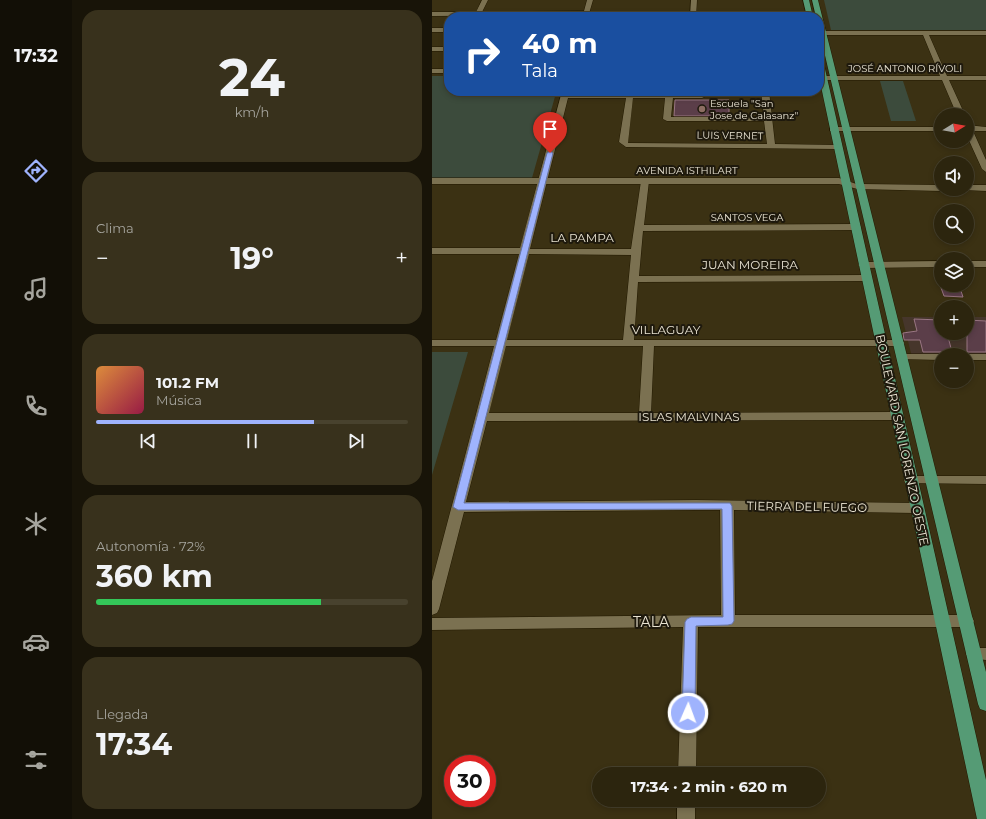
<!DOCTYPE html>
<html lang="es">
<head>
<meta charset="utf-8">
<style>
	:root { --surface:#2c250e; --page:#38311c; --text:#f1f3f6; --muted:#a6a59e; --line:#48422e; --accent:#9fb3fd }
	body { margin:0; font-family:Montserrat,sans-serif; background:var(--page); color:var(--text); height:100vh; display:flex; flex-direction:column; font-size:15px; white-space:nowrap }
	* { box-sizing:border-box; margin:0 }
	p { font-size:13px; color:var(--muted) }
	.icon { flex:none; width:22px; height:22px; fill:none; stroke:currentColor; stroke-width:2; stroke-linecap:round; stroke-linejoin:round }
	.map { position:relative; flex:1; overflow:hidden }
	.drawer { display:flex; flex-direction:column; gap:10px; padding:10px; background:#181408; width:360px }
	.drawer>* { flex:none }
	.top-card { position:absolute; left:12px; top:12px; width:380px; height:84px; border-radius:16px; box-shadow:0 2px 6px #0003,0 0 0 1px var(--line); background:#1a4fa0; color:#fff; overflow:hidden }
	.needle { width:26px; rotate:79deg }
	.fabs { position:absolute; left:502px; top:108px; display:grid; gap:8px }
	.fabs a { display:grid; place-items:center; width:40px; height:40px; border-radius:50%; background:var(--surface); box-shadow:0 2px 6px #0003,0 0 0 1px var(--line); font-size:20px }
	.speed { position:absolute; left:12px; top:755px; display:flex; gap:8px; font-size:20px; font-weight:700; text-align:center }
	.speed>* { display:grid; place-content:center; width:52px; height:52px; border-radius:50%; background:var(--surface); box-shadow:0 2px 6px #0003,0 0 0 1px var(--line); line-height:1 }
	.speed .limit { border:6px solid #d22; background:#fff; color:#111 }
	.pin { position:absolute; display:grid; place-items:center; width:34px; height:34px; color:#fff; margin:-41px -17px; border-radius:50% 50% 50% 0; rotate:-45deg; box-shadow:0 0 4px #0007 }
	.pin .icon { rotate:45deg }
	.me { position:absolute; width:44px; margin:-22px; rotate:2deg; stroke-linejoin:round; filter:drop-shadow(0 0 3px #0008) }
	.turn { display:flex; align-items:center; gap:14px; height:84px; padding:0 12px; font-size:18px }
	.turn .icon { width:52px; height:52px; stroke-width:2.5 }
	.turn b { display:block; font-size:28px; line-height:34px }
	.big { font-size:30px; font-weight:700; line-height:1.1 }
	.drawer .card { flex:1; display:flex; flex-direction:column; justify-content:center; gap:6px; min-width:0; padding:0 14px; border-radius:16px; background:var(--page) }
	.drawer .dial { align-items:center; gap:0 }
	.dial b { font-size:52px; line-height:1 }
	.song { display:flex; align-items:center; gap:12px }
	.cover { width:48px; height:48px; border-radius:6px; background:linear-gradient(135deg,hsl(30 70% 55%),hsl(340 70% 35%)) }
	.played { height:4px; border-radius:2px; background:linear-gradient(90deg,var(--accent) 70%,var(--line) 70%) }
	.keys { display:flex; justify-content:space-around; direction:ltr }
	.heat { display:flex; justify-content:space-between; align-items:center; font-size:22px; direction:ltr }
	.charge { height:6px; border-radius:3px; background:linear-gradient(90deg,#34c759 72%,var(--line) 0) }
	.trip { position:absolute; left:160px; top:767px; width:234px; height:40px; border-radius:20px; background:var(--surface); box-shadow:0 2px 6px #0003,0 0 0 1px var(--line); font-weight:700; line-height:40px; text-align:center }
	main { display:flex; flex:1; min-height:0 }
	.tab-bar { display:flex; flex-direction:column; width:72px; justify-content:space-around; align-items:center; background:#120f06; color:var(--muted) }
	.tab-bar .icon { width:28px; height:28px }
	.tab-bar .on { color:var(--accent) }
	.tab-bar b { font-size:18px; color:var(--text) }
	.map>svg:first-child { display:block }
	.education { fill:#46362b }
	.green { fill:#3c4b3c }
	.building { fill:#5b3e49; stroke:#9a7683 }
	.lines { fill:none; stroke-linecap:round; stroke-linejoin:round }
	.street-casing { stroke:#221900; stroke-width:1 }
	.secondary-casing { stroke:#221900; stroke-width:1 }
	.primary-casing { stroke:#221900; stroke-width:1 }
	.street { fill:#7b7151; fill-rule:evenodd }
	.secondary { fill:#7b7151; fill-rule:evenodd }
	.primary { fill:#559b75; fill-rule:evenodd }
	.route { fill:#9fb3fd; stroke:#6774a4 }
	.education-dot { fill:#8d6e63; stroke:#1e190d; stroke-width:1.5 }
	.labels { text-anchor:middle; stroke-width:4; stroke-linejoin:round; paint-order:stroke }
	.far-street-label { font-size:10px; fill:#e9e3d2; stroke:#1e190d }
	.far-poi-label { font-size:10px; fill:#e9e3d2; stroke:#1e190d; text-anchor:start }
	.street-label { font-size:12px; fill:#e9e3d2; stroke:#1e190d }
	.near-street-label { font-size:14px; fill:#e9e3d2; stroke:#1e190d }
</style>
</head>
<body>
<main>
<nav class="tab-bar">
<b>17:32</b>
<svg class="icon on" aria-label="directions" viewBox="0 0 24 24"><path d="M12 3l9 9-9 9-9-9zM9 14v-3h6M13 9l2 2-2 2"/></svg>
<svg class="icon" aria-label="music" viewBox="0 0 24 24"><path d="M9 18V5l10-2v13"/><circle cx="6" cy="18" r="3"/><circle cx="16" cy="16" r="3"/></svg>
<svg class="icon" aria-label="phone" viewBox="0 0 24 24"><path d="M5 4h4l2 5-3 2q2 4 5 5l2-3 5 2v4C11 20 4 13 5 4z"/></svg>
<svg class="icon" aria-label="climate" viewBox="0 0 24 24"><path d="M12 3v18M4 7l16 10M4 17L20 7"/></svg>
<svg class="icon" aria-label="car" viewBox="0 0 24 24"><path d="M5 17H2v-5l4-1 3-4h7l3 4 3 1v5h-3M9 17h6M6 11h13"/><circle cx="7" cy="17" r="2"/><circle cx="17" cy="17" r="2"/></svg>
<svg class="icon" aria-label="filters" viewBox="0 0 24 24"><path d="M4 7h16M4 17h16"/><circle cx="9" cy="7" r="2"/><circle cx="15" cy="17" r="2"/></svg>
</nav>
<section class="drawer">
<div class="card dial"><b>24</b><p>km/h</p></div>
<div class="card"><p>Clima</p>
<div class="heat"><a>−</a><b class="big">19°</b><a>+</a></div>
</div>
<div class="card">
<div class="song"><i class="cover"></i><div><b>101.2 FM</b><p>Música</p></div></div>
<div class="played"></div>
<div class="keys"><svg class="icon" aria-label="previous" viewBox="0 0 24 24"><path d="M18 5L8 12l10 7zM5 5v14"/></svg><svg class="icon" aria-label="pause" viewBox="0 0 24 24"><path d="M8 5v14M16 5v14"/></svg><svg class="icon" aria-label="next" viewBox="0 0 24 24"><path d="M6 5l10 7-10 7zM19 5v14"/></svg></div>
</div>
<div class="card"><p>Autonomía · 72%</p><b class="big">360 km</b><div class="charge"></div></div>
<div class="card"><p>Llegada</p><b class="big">17:34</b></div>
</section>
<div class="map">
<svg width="554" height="819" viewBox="0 0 554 819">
	<rect width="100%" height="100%" fill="#3b3113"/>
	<path class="education" d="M470 317H509V333H535V317H554V357L535 355 480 357Z"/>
	<path class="green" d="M392 0H554V30H399Z
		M0 76H17V91L124 93 100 178H0Z
		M448 81H471L484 121H459Z
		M0 352H36L0 475Z"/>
	<path class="building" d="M243 100H297V116H242Z
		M508 285H527L531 297 512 296Z
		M482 319 509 320V333H515L520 352H491L488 340H472L471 333 485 331Z
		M535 320 554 321V352H535Z"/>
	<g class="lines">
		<defs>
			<path id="street" d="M50 0H56L50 12 152 11 155 0H161L156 17H150V15L0 16V12H44Z
				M259 0H265L264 17H258Z
				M0 28H17V32H0Z
				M387 31H554V35H497L515 76H554V80H517L533 115H525L510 80H388L387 78 391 76H508L491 35H387Z
				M0 47H17V51H0Z
				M0 69H17V73H0Z
				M130 91H138L137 94H270L274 96 270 98H241L239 117H332L329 91H337L343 144 405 145 409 147 405 149 194 147 187 142 194 98H136L98 249H199L209 181 213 178 217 181 212 225 424 224 429 227 424 230 211 231 207 276 434 275 439 278 434 281 206 282 202 340H467L473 343 467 346H222L219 413 465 412 471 416 465 420 55 421 34 502 264 500 484 503 489 505 491 508 489 511 484 513 302 510 303 615H535L540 617 542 621 540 625 535 627H266L264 774H246L251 627 0 630V618L289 615 288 510H264L32 512 7 609 5 613 0 615V581L62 346H0V340H64L87 254H0V248H88ZM201 98H233L231 119 235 121H332L335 144 196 143ZM97 254 199 255 191 340H75ZM74 346H211L207 413H57Z
				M535 125 554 127V131H541L554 160V172L550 169 535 136Z
				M398 127H509V131H398Z
				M429 184 509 185V189H513L509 191 426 189V185Z
				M535 185H554V191L532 190 535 189Z
				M509 261V267L431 268 426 265 431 262Z
				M535 261H554V267H535Z
				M471 354H509L513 355H509V360L467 359 465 357 467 355Z
				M535 354H554V360H535V355H531Z
				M478 476H554V484L473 483 472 480 473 477Z
				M542 648H554V660L537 658 534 654 537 650Z
				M245 800H263V819H245Z"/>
			<path id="secondary" d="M0 178H407L433 187 429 190 407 184H0Z"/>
			<path id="primary" d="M371 0H377L381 17H375Z
				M380 0H386L554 672V711L548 709 546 704 387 30V17H384Z
				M387 58 391 60 554 780V819H545L387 77Z"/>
		</defs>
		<use href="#street" class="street-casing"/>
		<use href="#secondary" class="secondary-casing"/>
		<use href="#primary" class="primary-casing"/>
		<use href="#street" class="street"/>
		<use href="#secondary" class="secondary"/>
		<use href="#primary" class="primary"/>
	</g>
	<path class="route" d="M118 151 121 153 32 503H298L300 506 302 621 300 624 296 625 264 626 263 713 261 717 256 718 252 717 250 713 253 622 255 619 259 617H291L290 509 26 510 21 507 115 153Z"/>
	<circle class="education-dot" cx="270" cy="109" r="4"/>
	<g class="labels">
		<g class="far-street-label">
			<text x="473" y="72">JOSÉ ANTONIO RÍVOLI</text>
			<text transform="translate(298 135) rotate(1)" y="4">LUIS VERNET</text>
			<text x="255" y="174">AVENIDA ISTHILART</text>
			<text x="315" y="221">SANTOS VEGA</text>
		</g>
		<g class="far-poi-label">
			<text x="278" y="107">Escuela "San<tspan x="278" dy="12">Jose de Calasanz"</tspan></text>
		</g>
		<g class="street-label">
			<text x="150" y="242">LA PAMPA</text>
			<text x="318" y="269">JUAN MOREIRA</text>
			<text x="234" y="334">VILLAGUAY</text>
			<text x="257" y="421">ISLAS MALVINAS</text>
			<text transform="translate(470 440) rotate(78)" y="4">BOULEVARD SAN LORENZO OESTE</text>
			<text transform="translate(375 507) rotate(1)" y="4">TIERRA DEL FUEGO</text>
		</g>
		<g class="near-street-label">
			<text x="219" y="627">TALA</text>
		</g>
	</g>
</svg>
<div class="fabs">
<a><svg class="needle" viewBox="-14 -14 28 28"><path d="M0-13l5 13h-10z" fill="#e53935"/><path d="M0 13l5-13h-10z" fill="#a6a59e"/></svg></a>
<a><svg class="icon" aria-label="sound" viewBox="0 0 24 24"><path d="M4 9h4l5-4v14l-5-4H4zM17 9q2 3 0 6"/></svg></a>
<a><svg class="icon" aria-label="search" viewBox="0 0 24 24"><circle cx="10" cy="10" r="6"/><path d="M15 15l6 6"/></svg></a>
<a><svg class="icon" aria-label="layers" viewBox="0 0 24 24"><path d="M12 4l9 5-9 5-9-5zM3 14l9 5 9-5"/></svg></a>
<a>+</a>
<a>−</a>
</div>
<div class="speed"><div class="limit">30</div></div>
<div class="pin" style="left:118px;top:153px;background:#d93025"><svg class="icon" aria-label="arrive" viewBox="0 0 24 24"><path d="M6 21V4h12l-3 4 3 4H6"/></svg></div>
<svg class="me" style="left:256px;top:713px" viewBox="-20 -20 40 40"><circle r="17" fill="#9fb3fd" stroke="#fff" stroke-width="3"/><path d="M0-11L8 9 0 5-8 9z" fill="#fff"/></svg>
<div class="trip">17:34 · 2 min · 620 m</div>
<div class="top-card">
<div class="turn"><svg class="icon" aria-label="right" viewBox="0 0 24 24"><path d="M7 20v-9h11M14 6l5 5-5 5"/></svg><div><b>40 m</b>Tala</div></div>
</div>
</div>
</main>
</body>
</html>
